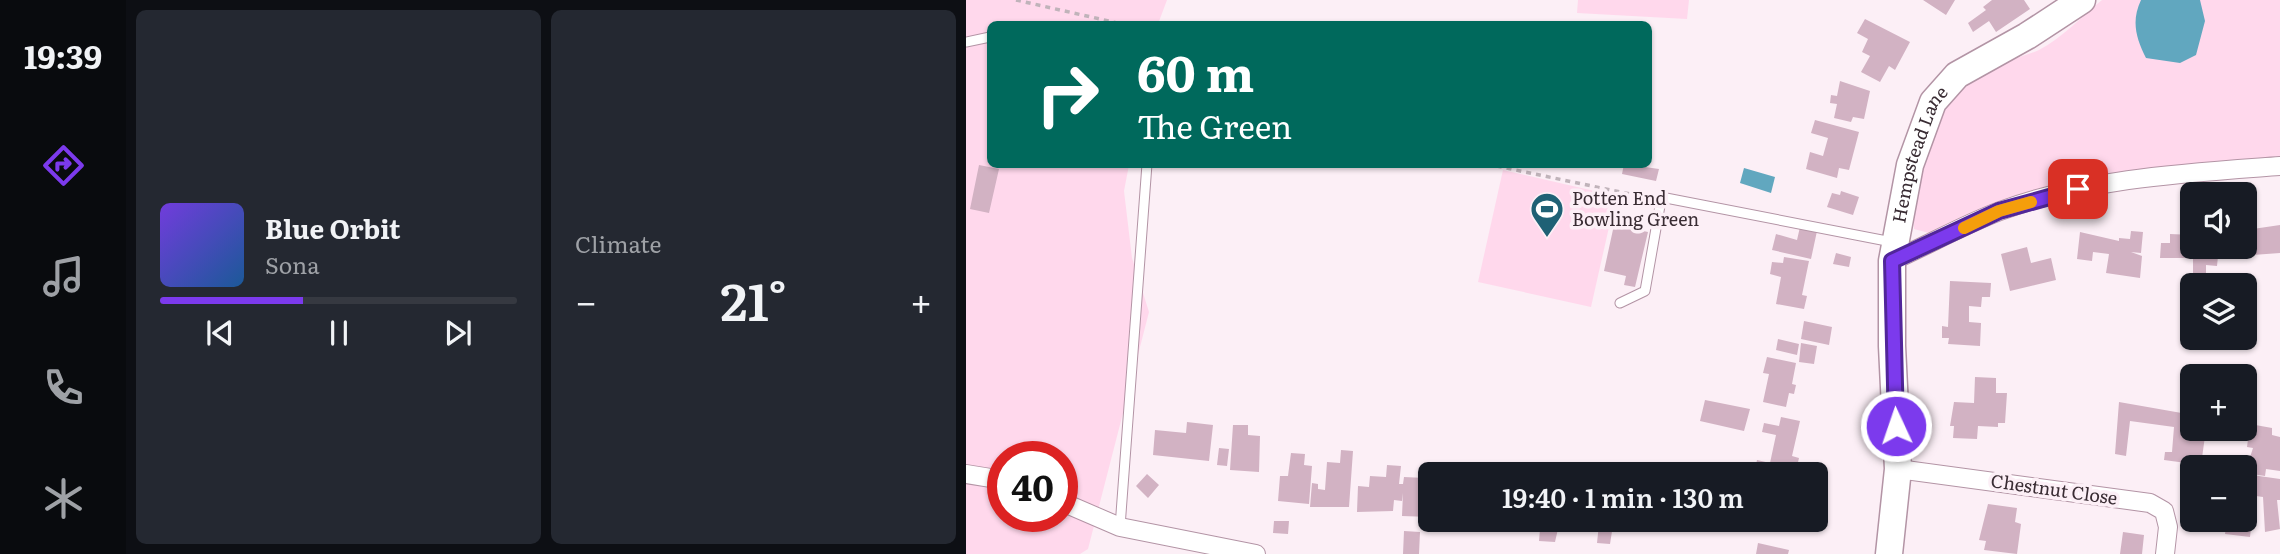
<!DOCTYPE html>
<html lang="en">
<head>
<meta charset="utf-8">
<style>
	:root { --surface:#171b24; --page:#242831; --text:#f1f3f6; --muted:#9ea1a6; --line:#363941; --accent:#7c3aed }
	body { margin:0; font-family:Literata,serif; background:var(--page); color:var(--text); height:100vh; display:flex; flex-direction:column; font-size:26px; white-space:nowrap }
	* { box-sizing:border-box; margin:0 }
	p { font-size:23px; color:var(--muted) }
	.icon { flex:none; width:38px; height:38px; fill:none; stroke:currentColor; stroke-width:2; stroke-linecap:round; stroke-linejoin:round }
	.map { position:relative; flex:1; overflow:hidden }
	.side { display:flex; flex-direction:column; gap:10px; padding:10px; background:#0d0f14; width:840px }
	.side>* { flex:none }
	.banner { position:absolute; left:21px; top:21px; width:665px; height:147px; border-radius:10px; box-shadow:0 2px 5px #0004; background:#00695c; color:#fff; overflow:hidden }
	.buttons { position:absolute; left:1214px; top:182px; display:grid; gap:14px }
	.buttons a { display:grid; place-items:center; width:77px; height:77px; border-radius:10px; background:var(--surface); box-shadow:0 2px 5px #0004; font-size:35px }
	.speed { position:absolute; left:21px; top:441px; display:flex; gap:14px; font-size:35px; font-weight:700; text-align:center }
	.speed>* { display:grid; place-content:center; width:91px; height:91px; border-radius:50%; background:var(--surface); box-shadow:0 2px 5px #0004; line-height:1 }
	.speed .limit { border:10px solid #d22; background:#fff; color:#111 }
	.pin { position:absolute; display:grid; place-items:center; width:60px; height:60px; color:#fff; margin:-30px; border-radius:14px; box-shadow:0 4px 10px #0006 }
	.me { position:absolute; width:77px; margin:-38px; rotate:357deg; stroke-linejoin:round; filter:drop-shadow(0 0 5px #0008) }
	.turn { display:flex; align-items:center; gap:24px; height:147px; padding:0 35px; font-size:32px }
	.turn .icon { width:91px; height:91px; stroke-width:2.5 }
	.turn b { display:block; font-size:49px; line-height:60px }
	.big { font-size:52px; font-weight:600; line-height:1.1 }
	.side .widget { flex:1; display:flex; flex-direction:column; justify-content:center; gap:10px; min-width:0; padding:0 24px; border-radius:10px; background:var(--page) }
	.song { display:flex; align-items:center; gap:21px }
	.cover { width:84px; height:84px; border-radius:10px; background:linear-gradient(135deg,hsl(260 70% 55%),hsl(210 70% 35%)) }
	.played { height:7px; border-radius:4px; background:linear-gradient(90deg,var(--accent) 40%,var(--line) 40%) }
	.keys { display:flex; justify-content:space-around; direction:ltr }
	.heat { display:flex; justify-content:space-between; align-items:center; font-size:38px; direction:ltr }
	.side .tiles { flex:1; display:grid; gap:10px; grid-template-columns:repeat(2,1fr) }
	.trip { position:absolute; left:452px; top:462px; width:410px; height:70px; border-radius:10px; background:var(--surface); box-shadow:0 2px 5px #0004; font-weight:600; line-height:70px; text-align:center }
	main { display:flex; flex:1; min-height:0 }
	.dock { display:flex; flex-direction:column; width:126px; justify-content:space-around; align-items:center; background:#090b0e; color:var(--muted) }
	.dock .icon { width:49px; height:49px }
	.dock .current { color:var(--accent) }
	.dock b { font-size:32px; color:var(--text) }
	.map>svg:first-child { display:block }
	.green { fill:#ffd8ec; fill-rule:evenodd }
	.water { fill:#61a7bf }
	.building { fill:#d2b2c3 }
	.lines { fill:none; stroke-linecap:round; stroke-linejoin:round }
	.lane-casing { stroke:#b394a5; stroke-width:11 }
	.street-casing { stroke:#b394a5; stroke-width:20 }
	.secondary-casing { stroke:#b394a5; stroke-width:29 }
	.path { stroke:#c0b3ba; stroke-width:3.5; stroke-dasharray:5 5; stroke-linecap:butt }
	.lane { stroke:#fff; stroke-width:9 }
	.street { stroke:#fff; stroke-width:18 }
	.secondary { stroke:#fff; stroke-width:26 }
	.route-casing { stroke:#51269a; stroke-width:18 }
	.route { stroke:#7c3aed; stroke-width:12 }
	.slow { stroke:#f59e0b; stroke-width:12 }
	.labels { text-anchor:middle; stroke-width:7; stroke-linejoin:round; paint-order:stroke }
	.street-label { font-size:18px; fill:#392c33; stroke:#fceff6 }
	.poi-label { font-size:18px; fill:#392c33; stroke:#fceff6; text-anchor:start }
</style>
</head>
<body>
<main>
<nav class="dock">
<b>19:39</b>
<svg class="icon current" aria-label="directions" viewBox="0 0 24 24"><path d="M12 3l9 9-9 9-9-9zM9 14v-3h6M13 9l2 2-2 2"/></svg>
<svg class="icon" aria-label="music" viewBox="0 0 24 24"><path d="M9 18V5l10-2v13"/><circle cx="6" cy="18" r="3"/><circle cx="16" cy="16" r="3"/></svg>
<svg class="icon" aria-label="phone" viewBox="0 0 24 24"><path d="M5 4h4l2 5-3 2q2 4 5 5l2-3 5 2v4C11 20 4 13 5 4z"/></svg>
<svg class="icon" aria-label="climate" viewBox="0 0 24 24"><path d="M12 3v18M4 7l16 10M4 17L20 7"/></svg>
</nav>
<section class="side">
<div class="tiles">
<div class="widget">
<div class="song"><i class="cover"></i><div><b>Blue Orbit</b><p>Sona</p></div></div>
<div class="played"></div>
<div class="keys"><svg class="icon" aria-label="previous" viewBox="0 0 24 24"><path d="M18 5L8 12l10 7zM5 5v14"/></svg><svg class="icon" aria-label="pause" viewBox="0 0 24 24"><path d="M8 5v14M16 5v14"/></svg><svg class="icon" aria-label="next" viewBox="0 0 24 24"><path d="M6 5l10 7-10 7zM19 5v14"/></svg></div>
</div>
<div class="widget"><p>Climate</p>
<div class="heat"><a>−</a><b class="big">21°</b><a>+</a></div>
</div>
</div>
</section>
<div class="map">
<svg width="1314" height="554" viewBox="0 0 1314 554">
	<rect width="100%" height="100%" fill="#fceff6"/>
	<path class="green" d="M0 0H201L192 24H24V164L163 165 158 191 166 258 183 312 122 549 114 554H0ZM37 457H96V516H37Z
		M612 0H723L721 19 611 13Z
		M1136 0H1314V156L1134 175 1051 195 963 233 948 229C947 180 962 115 998 80 1013 67 1053 59 1073 50 1095 39 1116 16 1136 0Z
		M537 170 650 196 625 307 512 282Z"/>
	<path class="water" d="M1175 0H1234L1239 21 1230 55 1214 63 1180 58C1170 38 1165 21 1175 0Z
		M778 168 809 177 805 193 774 183Z"/>
	<path class="building" d="M957 0H989L980 15Z
		M1026 0H1058L1064 9 1030 32 1023 21 1007 32 1002 23 1020 10 1017 7Z
		M899 19 944 42 929 70 923 66 914 82 895 72 904 56 896 52 902 39 891 33Z
		M874 81 904 91 898 119 887 117 885 122 868 118 871 104 864 103 865 95 871 96Z
		M849 120 893 132 883 170 873 168 871 178 840 169 844 152 857 156 862 138 845 133Z
		M658 164 693 169 690 181 656 174Z
		M13 165 33 169 23 213 4 209Z
		M875 191 893 197 887 215 861 207 866 193 874 195Z
		M648 225 682 232 669 287 658 285 660 276 638 271Z
		M1314 225V253L1273 256 1272 247H1279L1280 230Z
		M834 227 851 231 845 259 806 250 810 234 831 240Z
		M1165 231 1177 232 1175 253 1165 252 1176 256 1174 278 1140 273 1143 254 1127 252 1126 261 1111 259 1114 232 1153 241V238L1164 239Z
		M1204 234 1227 235V247H1253L1251 266 1240 265V273H1227V258H1194L1195 243H1204Z
		M1061 247 1065 263 1085 258 1090 280 1044 291 1035 254Z
		M870 253 885 257 883 267 867 264Z
		M818 257 843 261 836 295 841 296 838 309 810 304 815 277 804 274 806 262 817 263Z
		M984 281 1025 283 1024 297H1016L1015 307 1003 306V322L1015 323 1014 346 982 344 983 338H976V326L982 327Z
		M838 321 866 327 863 345 835 339Z
		M812 339 833 344 831 355 810 350Z
		M835 343 851 346 848 364 833 362Z
		M801 357 830 363 826 384 830 385 828 394 823 393 820 407 797 402 803 374 797 373Z
		M1009 377 1030 378V393H1041L1039 423H1032V427L1012 426 1011 439 987 438 988 426H984L988 402 1008 403Z
		M739 400 784 409 778 431 734 421Z
		M1153 402 1227 415V429H1240L1235 465 1198 460 1199 452H1206L1208 427 1164 421 1160 456 1149 454Z
		M815 417 834 421 826 456 833 458 830 471 824 469 823 474H788L791 460 804 463 810 435 796 432 798 423 813 426Z
		M221 422 247 425 243 461 187 455 189 430 220 433Z
		M1284 424 1306 428V435L1314 437V471L1300 469 1299 476 1279 473 1287 448 1281 447Z
		M267 425H282V435L294 436 293 472 264 470Z
		M253 448 263 449 261 466 251 465Z
		M375 450 387 451 383 507H344L346 483 352 484V489L359 490 361 462 374 463Z
		M325 453 339 454 338 465 346 466 343 504 312 501 314 476H322Z
		M421 465 435 466 433 484H437L438 477 459 478V472L464 473V517L436 516 437 493 436 501 428 500 427 511 391 512 392 486 403 487 404 476 420 477Z
		M181 474 193 485 182 498 170 486Z
		M1286 475 1314 479V500H1311L1314 529 1299 532 1297 497 1283 495V491L1279 490V484H1284Z
		M1279 503 1288 504 1284 537 1259 534 1261 520H1279Z
		M1022 504 1051 508 1049 522 1055 524 1051 554 1018 550 1020 541 1013 540Z
		M503 520H538V526L504 524Z
		M563 520H594L589 542 573 541 574 529H562Z
		M797 520H824L822 527 808 524 807 528 795 526Z
		M308 521H323L322 534 307 533Z
		M633 524 647 525 644 544 631 543Z
		M438 531 454 532 453 554H437Z
		M1157 532 1178 535 1176 554H1154Z
		M792 543 823 550 822 554H790Z"/>
	<g class="lines">
		<defs>
			<path id="lane" d="M0 42 24 37
				M654 303 679 291 695 200 700 198 926 242
				M154 527 181 164"/>
			<path id="street" d="M926 261C962 245 997 225 1034 211 1123 178 1220 173 1314 166
				M932 469 1184 503 1198 511 1202 527 1199 554
				M0 474 37 480
				M96 502 154 527 290 554"/>
			<g id="secondary">
				<path id="s1" d="M923 554 932 469 926 346V261L944 165 967 102 991 75 1061 36 1116 0"/>
			</g>
		</defs>
		<use href="#lane" class="lane-casing"/>
		<use href="#street" class="street-casing"/>
		<use href="#secondary" class="secondary-casing"/>
		<path class="path" d="M50 0 156 24
			M521 164 683 198"/>
		<use href="#lane" class="lane"/>
		<use href="#street" class="street"/>
		<use href="#secondary" class="secondary"/>
	</g>
	<g class="lines">
		<defs>
			<path id="route" d="M930 426 926 261 1033 211 1112 189"/>
		</defs>
		<use href="#route" class="route-casing"/>
		<use href="#route" class="route"/>
		<path class="slow" d="M998 228 1033 211 1065 202"/>
	</g>
	<defs>
		<symbol id="stadium-pin" viewBox="-11 -11 22 30"><path d="M0 17L-7.5 6A9.5 9.5 0 1 1 7.5 6Z" fill="#1f6175" stroke="#fceff6"/><path d="M0-5a6.5 5 0 1 0 0 10a6.5 5 0 1 0 0-10ZM-3.5-1.8h7v3.6h-7Z" fill="#fff"/></symbol>
	</defs>
	<g fill-rule="evenodd">
		<use href="#stadium-pin" x="562" y="190" width="38" height="52"/>
	</g>
	<g class="labels">
		<g class="street-label">
			<text dy="6" stroke="none"><textPath href="#s1" startOffset="404">Hempstead Lane</textPath></text>
			<text transform="translate(1088 490) rotate(8)" y="6">Chestnut Close</text>
		</g>
		<g class="poi-label">
			<text x="606" y="205">Potten End<tspan x="606" dy="21">Bowling Green</tspan></text>
		</g>
	</g>
</svg>
<div class="buttons">
<a><svg class="icon" aria-label="sound" viewBox="0 0 24 24"><path d="M4 9h4l5-4v14l-5-4H4zM17 9q2 3 0 6"/></svg></a>
<a><svg class="icon" aria-label="layers" viewBox="0 0 24 24"><path d="M12 4l9 5-9 5-9-5zM3 14l9 5 9-5"/></svg></a>
<a>+</a>
<a>−</a>
</div>
<div class="speed"><div class="limit">40</div></div>
<div class="pin" style="left:1112px;top:189px;background:#d93025"><svg class="icon" aria-label="arrive" viewBox="0 0 24 24"><path d="M6 21V4h12l-3 4 3 4H6"/></svg></div>
<svg class="me" style="left:930px;top:426px" viewBox="-20 -20 40 40"><circle r="17" fill="#7c3aed" stroke="#fff" stroke-width="3"/><path d="M0-11L8 9 0 5-8 9z" fill="#fff"/></svg>
<div class="trip">19:40 · 1 min · 130 m</div>
<div class="banner">
<div class="turn"><svg class="icon" aria-label="right" viewBox="0 0 24 24"><path d="M7 20v-9h11M14 6l5 5-5 5"/></svg><div><b>60 m</b>The Green</div></div>
</div>
</div>
</main>
</body>
</html>
